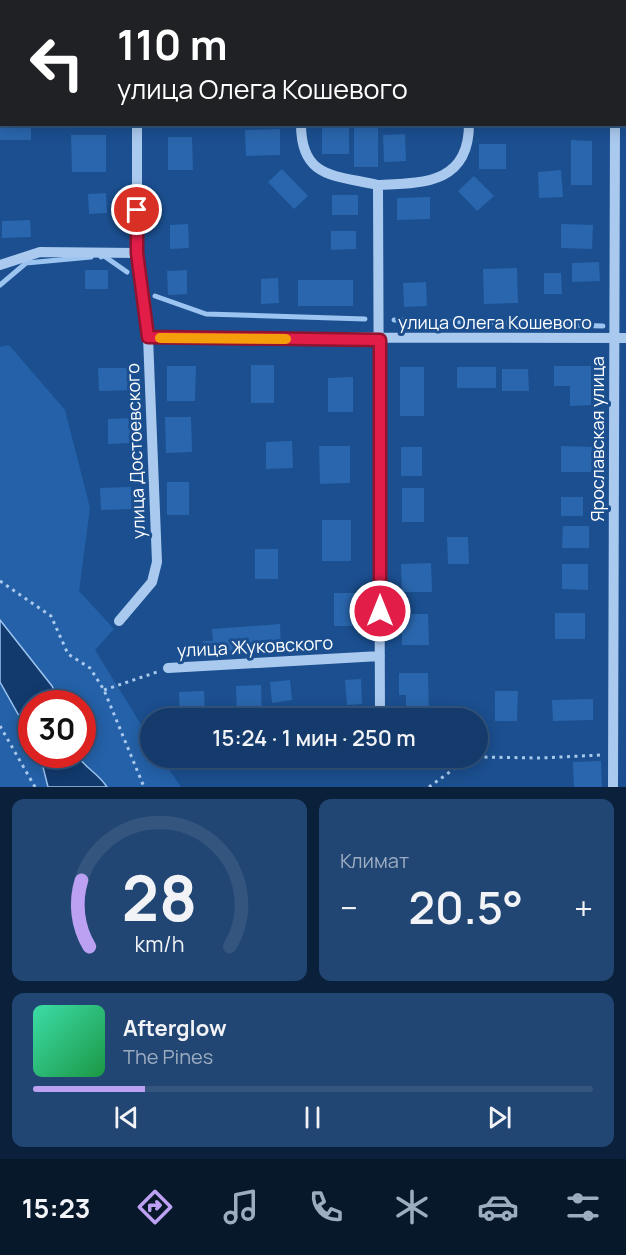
<!DOCTYPE html>
<html lang="ru">
<head>
<meta charset="utf-8">
<style>
	:root { --surface:#143b6b; --page:#214673; --text:#f1f3f6; --muted:#9dadc1; --line:#33557e; --accent:#bca0f2 }
	body { margin:0; font-family:Manrope,sans-serif; background:var(--page); color:var(--text); height:100vh; display:flex; flex-direction:column; font-size:22px; white-space:nowrap }
	* { box-sizing:border-box; margin:0 }
	p { font-size:20px; color:var(--muted) }
	.icon { flex:none; width:33px; height:33px; fill:none; stroke:currentColor; stroke-width:2; stroke-linecap:round; stroke-linejoin:round }
	.map { position:relative; height:787px; overflow:hidden }
	.details { display:flex; flex-direction:column; gap:12px; padding:12px; background:#0b203b; flex:1 }
	.details>* { flex:none }
	.guide { position:absolute; left:0px; top:0px; width:627px; height:126px; box-shadow:0 3px 15px #0003,0 0 0 2px var(--line); background:#202124; color:#fff; overflow:hidden }
	.speed { position:absolute; left:18px; top:690px; display:flex; gap:12px; font-size:30px; font-weight:700; text-align:center }
	.speed>* { display:grid; place-content:center; width:78px; height:78px; border-radius:50%; background:var(--surface); box-shadow:0 3px 15px #0003,0 0 0 2px var(--line); line-height:1 }
	.speed .limit { border:9px solid #d22; background:#fff; color:#111 }
	.pin { position:absolute; display:grid; place-items:center; width:51px; height:51px; color:#fff; margin:-26px; border:3px solid #fff; border-radius:50%; box-shadow:0 2px 6px #0007 }
	.me { position:absolute; width:66px; margin:-33px; rotate:0deg; stroke-linejoin:round; filter:drop-shadow(0 0 4px #0008) }
	.turn { display:flex; align-items:center; gap:21px; height:126px; padding:0 18px; font-size:27px }
	.turn .icon { width:78px; height:78px; stroke-width:2.5 }
	.turn b { display:block; font-size:42px; line-height:51px }
	.big { font-size:45px; font-weight:600; line-height:1.1 }
	.details .widget { flex:1; display:flex; flex-direction:column; justify-content:center; gap:9px; min-width:0; padding:0 21px; border-radius:12px; background:var(--page) }
	.details .dial { align-items:center; gap:0 }
	.dial svg { height:156px; overflow:visible; fill:none; stroke:var(--line); stroke-width:7; stroke-linecap:round; text-anchor:middle }
	.dial text { fill:var(--text); stroke:none }
	.song { display:flex; align-items:center; gap:18px }
	.cover { width:72px; height:72px; border-radius:9px; background:linear-gradient(135deg,hsl(160 70% 55%),hsl(140 70% 35%)) }
	.played { height:6px; border-radius:3px; background:linear-gradient(90deg,var(--accent) 20%,var(--line) 20%) }
	.keys { display:flex; justify-content:space-around; direction:ltr }
	.heat { display:flex; justify-content:space-between; align-items:center; font-size:33px; direction:ltr }
	.details .tiles { flex:1; display:grid; gap:12px; grid-template-columns:1fr 1fr }
	.widget:last-child { grid-column:span 2 }
	.trip { position:absolute; left:140px; top:708px; width:348px; height:60px; border-radius:30px; background:var(--surface); box-shadow:0 3px 15px #0003,0 0 0 2px var(--line); font-weight:600; line-height:60px; text-align:center }
	.menu { display:flex; height:96px; justify-content:space-around; align-items:center; background:#08182b; color:var(--muted) }
	.menu .icon { width:42px; height:42px }
	.menu .current { color:var(--accent) }
	.menu b { font-size:27px; color:var(--text) }
	.map>svg:first-child { display:block }
	.green { fill:#2461a8 }
	.water { fill:#123a6d; stroke:#9cc4f0; stroke-width:1.5 }
	.lines { fill:none; stroke-linecap:round; stroke-linejoin:round }
	.stream { stroke:#9cc4f0; stroke-width:5 }
	.building { fill:#2a66ad }
	.path { stroke:#a9c9ee; stroke-width:3; stroke-dasharray:3 4.5; stroke-linecap:butt }
	.minor { stroke:#a9c9ee; stroke-width:10 }
	.route-casing { stroke:#92132f; stroke-width:15 }
	.route { stroke:#e11d48; stroke-width:10 }
	.slow { stroke:#f59e0b; stroke-width:10 }
	.labels { text-anchor:middle; stroke-width:6; stroke-linejoin:round; paint-order:stroke }
	.street-label { font-size:18px; fill:#fff; stroke:#1b4f8f }
</style>
</head>
<body>
<div class="map">
<svg width="626" height="787" viewBox="0 0 626 787">
	<rect width="100%" height="100%" fill="#1b4f8f"/>
	<path class="green" d="M9 345 65 410 90 508 79 591 114 629 95 650 150 739V758H161L181 787H107C98 773 86 769 77 755L82 754V704L60 703 52 686 0 620V347Z
		M0 682 18 714 31 729 32 754 40 755 48 787H0Z"/>
	<path class="water" d="M0 620 52 686 60 703 32 704 31 729 18 714 0 682Z
		M40 755H77C86 769 98 773 107 787H48Z"/>
	<g class="lines">
		<path class="stream" d="M101 257 104 256 127 272
			M0 285 26 263 91 257
			M155 296 206 314 365 319
			M394 320 603 326"/>
	</g>
	<path class="building" d="M0 124H31V140H0Z
		M322 124H349V154H322Z
		M378 126V167H354V127Z
		M280 129V155L246 156 245 130Z
		M405 134 406 161 384 162 383 135Z
		M71 135H106V172H72Z
		M168 137H192L193 170H168Z
		M571 140 592 141V185H571Z
		M479 144H506V169H479Z
		M282 169 308 196 294 209 268 182Z
		M561 170 563 197 539 198 538 172Z
		M474 176 494 196 477 211 458 191Z
		M106 193 107 213 89 214 88 194Z
		M332 195H358V215H332Z
		M430 197V219L397 220V198Z
		M30 220 31 237 2 238V221Z
		M188 224 189 248 170 249V225Z
		M561 224 593 225 592 249 561 248Z
		M331 231H356V249L331 250Z
		M599 262 600 281 572 282V263Z
		M517 268 518 303 484 304 483 269Z
		M85 270H108V289H85Z
		M187 270V294L168 295 167 271Z
		M544 273H561L562 294H544Z
		M278 278 279 303 261 304V279Z
		M298 280H353V306H298Z
		M426 282 427 306 404 307 403 283Z
		M251 365H274V403H251Z
		M167 366H196L195 401H167Z
		M554 366H591V405L570 406V386H554Z
		M400 367H424V416H400Z
		M457 367H496V388H457Z
		M98 368H132L133 390 99 391Z
		M502 369H528L529 391H502Z
		M353 377V412H328V378Z
		M165 417H191L192 452 166 453Z
		M133 418V443L108 444V419Z
		M292 441 293 468 266 469V442Z
		M319 446H350V483L320 484Z
		M561 446 593 447V472H561Z
		M401 447H422V476H401Z
		M167 482H189V515H167Z
		M131 487 132 509 101 510 100 488Z
		M402 488H424V522H402Z
		M561 497H583V516H561Z
		M322 520H351V561H322Z
		M563 526H589V548H562Z
		M447 537H468L469 564H448Z
		M255 549H278V579H255Z
		M431 563 432 592H402L401 564Z
		M562 564H588V590L562 589Z
		M334 593H356V626H334Z
		M555 613H585V639H555Z
		M402 614H428L429 645H402Z
		M280 624 281 650 203 654V641H213L212 629Z
		M399 673H428L429 716H406V695H399Z
		M361 679 362 704 347 705 345 680Z
		M290 680 292 700 272 703 270 682Z
		M261 685 262 718H237L236 686Z
		M204 691 205 716 180 717 179 692Z
		M495 691H518L517 721H495Z
		M593 699V720L553 721 552 700Z
		M601 761 602 787H574L573 762Z"/>
	<g class="lines">
		<path class="path" d="M0 581 51 616 68 654 90 668 104 690 144 787
			M104 690 157 672
			M0 726 35 787
			M477 757 540 758 601 755
			M429 787 469 758"/>
		<path class="minor" d="M300 0V2
			M467 0V2
			M615 0V2
			M138 2V0
			M301 124C301 179 335 175 378 185
			M0 265 40 252 137 253
			M148 337 626 338
			M119 621 152 582 157 562 148 337 137 253V124
			M168 668 380 656
			M380 715 378 185C423 183 469 184 469 124
			M613 787 615 124"/>
	</g>
	<g class="lines">
		<defs>
			<path id="route" d="M137 210V253L148 337 380 340V611"/>
		</defs>
		<use href="#route" class="route-casing"/>
		<use href="#route" class="route"/>
		<path class="slow" d="M160 338 286 339"/>
	</g>
	<g class="labels">
		<g class="street-label">
			<text x="495" y="329">улица Олега Кошевого</text>
			<text transform="translate(598 439) rotate(-90)" y="6">Ярославская улица</text>
			<text transform="translate(136 451) rotate(-92)" y="6">улица Достоевского</text>
			<text transform="translate(255 647) rotate(-3)" y="6">улица Жуковского</text>
		</g>
	</g>
</svg>
<div class="speed"><div class="limit">30</div></div>
<div class="pin" style="left:137px;top:210px;background:#d93025"><svg class="icon" aria-label="arrive" viewBox="0 0 24 24"><path d="M6 21V4h12l-3 4 3 4H6"/></svg></div>
<svg class="me" style="left:380px;top:611px" viewBox="-20 -20 40 40"><circle r="17" fill="#e11d48" stroke="#fff" stroke-width="3"/><path d="M0-11L8 9 0 5-8 9z" fill="#fff"/></svg>
<div class="trip">15:24 · 1 мин · 250 m</div>
<div class="guide">
<div class="turn"><svg class="icon" aria-label="left" viewBox="0 0 24 24"><path d="M17 20v-9H6M10 6l-5 5 5 5"/></svg><div><b>110 m</b>улица Олега Кошевого</div></div>
</div>
</div>
<section class="details">
<div class="tiles">
<div class="widget dial"><svg viewBox="0 0 100 80">
<path d="M14 69A42 42 0 1 1 86 69"/>
<path d="M14 69A42 42 0 0 1 10 35" stroke="#bca0f2"/>
<text x="50" y="56" font-size="32" font-weight="700">28</text>
<text x="50" y="72" font-size="11">km/h</text>
</svg></div>
<div class="widget"><p>Климат</p>
<div class="heat"><a>−</a><b class="big">20.5°</b><a>+</a></div>
</div>
<div class="widget">
<div class="song"><i class="cover"></i><div><b>Afterglow</b><p>The Pines</p></div></div>
<div class="played"></div>
<div class="keys"><svg class="icon" aria-label="previous" viewBox="0 0 24 24"><path d="M18 5L8 12l10 7zM5 5v14"/></svg><svg class="icon" aria-label="pause" viewBox="0 0 24 24"><path d="M8 5v14M16 5v14"/></svg><svg class="icon" aria-label="next" viewBox="0 0 24 24"><path d="M6 5l10 7-10 7zM19 5v14"/></svg></div>
</div>
</div>
</section>
<nav class="menu">
<b>15:23</b>
<svg class="icon current" aria-label="directions" viewBox="0 0 24 24"><path d="M12 3l9 9-9 9-9-9zM9 14v-3h6M13 9l2 2-2 2"/></svg>
<svg class="icon" aria-label="music" viewBox="0 0 24 24"><path d="M9 18V5l10-2v13"/><circle cx="6" cy="18" r="3"/><circle cx="16" cy="16" r="3"/></svg>
<svg class="icon" aria-label="phone" viewBox="0 0 24 24"><path d="M5 4h4l2 5-3 2q2 4 5 5l2-3 5 2v4C11 20 4 13 5 4z"/></svg>
<svg class="icon" aria-label="climate" viewBox="0 0 24 24"><path d="M12 3v18M4 7l16 10M4 17L20 7"/></svg>
<svg class="icon" aria-label="car" viewBox="0 0 24 24"><path d="M5 17H2v-5l4-1 3-4h7l3 4 3 1v5h-3M9 17h6M6 11h13"/><circle cx="7" cy="17" r="2"/><circle cx="17" cy="17" r="2"/></svg>
<svg class="icon" aria-label="filters" viewBox="0 0 24 24"><path d="M4 7h16M4 17h16"/><circle cx="9" cy="7" r="2"/><circle cx="15" cy="17" r="2"/></svg>
</nav>
</body>
</html>
